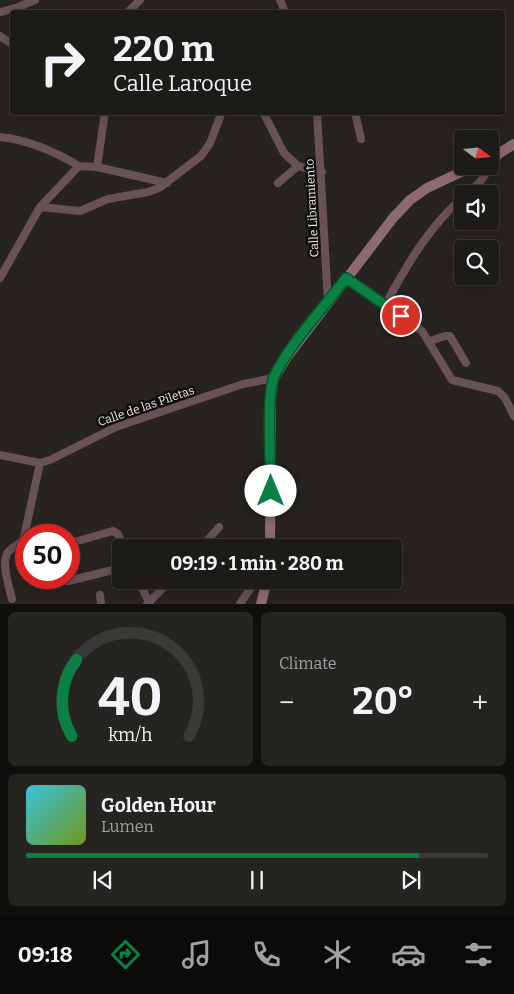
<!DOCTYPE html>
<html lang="en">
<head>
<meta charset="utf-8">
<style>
	:root { --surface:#1d1b18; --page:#252421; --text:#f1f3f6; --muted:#a0a1a2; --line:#3b3937; --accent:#0b8043 }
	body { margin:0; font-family:Bitter,serif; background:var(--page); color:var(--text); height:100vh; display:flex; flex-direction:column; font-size:19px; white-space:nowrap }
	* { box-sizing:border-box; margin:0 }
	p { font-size:16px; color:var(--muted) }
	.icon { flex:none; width:28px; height:28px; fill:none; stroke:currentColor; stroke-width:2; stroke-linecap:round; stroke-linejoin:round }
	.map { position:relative; height:604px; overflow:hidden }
	.details { display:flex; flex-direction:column; gap:8px; padding:8px; background:#100f0d; flex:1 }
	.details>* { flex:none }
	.banner { position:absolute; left:10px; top:10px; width:495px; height:105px; border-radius:5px; box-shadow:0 2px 12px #0003,0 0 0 1px var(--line); background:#1d1b18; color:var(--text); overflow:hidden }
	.needle { width:32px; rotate:106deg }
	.buttons { position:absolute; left:454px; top:130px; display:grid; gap:10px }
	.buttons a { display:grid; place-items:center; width:45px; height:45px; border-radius:5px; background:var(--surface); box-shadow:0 2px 12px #0003,0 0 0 1px var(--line); font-size:25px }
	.speed { position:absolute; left:15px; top:524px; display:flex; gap:10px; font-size:25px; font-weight:700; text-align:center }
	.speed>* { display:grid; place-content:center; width:65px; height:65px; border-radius:50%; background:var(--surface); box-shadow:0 2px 12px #0003,0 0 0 1px var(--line); line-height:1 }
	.speed .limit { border:8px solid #d22; background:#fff; color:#111 }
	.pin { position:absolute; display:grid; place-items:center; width:42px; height:42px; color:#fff; margin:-21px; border:2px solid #fff; border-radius:50%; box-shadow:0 1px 5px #0007 }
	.me { position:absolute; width:55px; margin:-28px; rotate:0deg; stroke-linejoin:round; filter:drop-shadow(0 0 4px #0008) }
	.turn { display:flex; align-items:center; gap:18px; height:105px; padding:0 20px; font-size:22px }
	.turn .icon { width:65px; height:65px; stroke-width:2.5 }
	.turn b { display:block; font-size:35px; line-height:42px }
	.big { font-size:38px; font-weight:700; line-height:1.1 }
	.details .widget { flex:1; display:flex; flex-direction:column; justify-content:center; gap:8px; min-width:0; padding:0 18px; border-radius:8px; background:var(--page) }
	.details .dial { align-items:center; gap:0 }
	.dial svg { height:130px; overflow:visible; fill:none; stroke:var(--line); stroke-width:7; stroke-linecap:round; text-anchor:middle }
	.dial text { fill:var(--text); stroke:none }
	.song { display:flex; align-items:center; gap:15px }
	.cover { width:60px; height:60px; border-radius:8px; background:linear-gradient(135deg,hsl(190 70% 55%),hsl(80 70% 35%)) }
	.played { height:5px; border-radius:2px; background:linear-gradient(90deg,var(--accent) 85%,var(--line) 85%) }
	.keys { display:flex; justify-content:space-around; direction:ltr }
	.heat { display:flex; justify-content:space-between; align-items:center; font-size:28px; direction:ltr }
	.details .tiles { flex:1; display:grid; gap:8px; grid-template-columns:1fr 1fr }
	.widget:last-child { grid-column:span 2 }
	.trip { position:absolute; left:112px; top:539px; width:290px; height:50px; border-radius:5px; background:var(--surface); box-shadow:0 2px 12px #0003,0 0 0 1px var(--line); font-weight:700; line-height:50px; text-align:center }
	.tab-bar { display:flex; height:80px; justify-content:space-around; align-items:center; background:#0c0b0a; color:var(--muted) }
	.tab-bar .icon { width:35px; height:35px }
	.tab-bar .active { color:var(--accent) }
	.tab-bar b { font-size:22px; color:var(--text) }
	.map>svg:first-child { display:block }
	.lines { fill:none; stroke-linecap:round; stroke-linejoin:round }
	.street { stroke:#685157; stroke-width:8 }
	.secondary { stroke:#8d6973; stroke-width:10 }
	.route-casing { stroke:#07532c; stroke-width:12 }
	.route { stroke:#0b8043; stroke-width:9 }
	.labels { text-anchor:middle; stroke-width:5; stroke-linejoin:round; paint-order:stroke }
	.street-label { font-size:12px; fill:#e7e5e2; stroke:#0f0e0c }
</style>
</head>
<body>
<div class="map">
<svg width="514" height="604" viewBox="0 0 514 604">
	<rect width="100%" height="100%" fill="#272420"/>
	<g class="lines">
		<path class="street" d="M280 0 285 12
			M0 12 16 8 35 0
			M128 12 140 0
			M0 36 12 44
			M263 112 284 153 298 166 322 172
			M317 112 328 302
			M355 112 361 139
			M0 137C29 140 54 151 79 166
			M97 167 167 183
			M278 183 298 166
			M467 194 480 182 499 155
			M40 207 80 211 108 199 148 192 159 188 201 156 210 143 222 112
			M0 278 40 207 79 166 97 167 105 112
			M346 278 422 331 452 380 498 391 505 398 514 416
			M385 305C407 265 428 228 462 198
			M430 341 445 336H450L466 363
			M0 455 40 463 50 460 116 427 243 384 274 378
			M74 542 113 531 118 534 124 548
			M201 548 219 527
			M138 580 150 604
			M68 581 121 568
			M100 595 101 604
			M12 599C9 586 0 561 9 551 15 545 21 545 24 537L40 463
			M147 604 171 580
			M240 604 256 580"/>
		<path class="secondary" d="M490 159 514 144
			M270 548 271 398 274 378 287 357 393 218 410 200 427 188 474 166
			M261 604 267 580"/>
	</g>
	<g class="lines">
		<defs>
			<path id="route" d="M271 491C271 467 266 396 274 377 287 347 326 305 346 278L401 316"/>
		</defs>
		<use href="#route" class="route-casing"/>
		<use href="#route" class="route"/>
	</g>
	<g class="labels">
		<g class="street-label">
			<text transform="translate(312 208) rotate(-93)" y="4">Calle Libramiento</text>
			<text transform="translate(146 406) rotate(-19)" y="4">Calle de las Piletas</text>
		</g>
	</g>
</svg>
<div class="buttons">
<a><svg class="needle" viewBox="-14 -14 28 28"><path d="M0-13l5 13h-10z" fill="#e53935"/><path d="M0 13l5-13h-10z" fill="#a0a1a2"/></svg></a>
<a><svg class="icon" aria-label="sound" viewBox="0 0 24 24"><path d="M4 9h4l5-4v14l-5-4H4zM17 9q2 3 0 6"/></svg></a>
<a><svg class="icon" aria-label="search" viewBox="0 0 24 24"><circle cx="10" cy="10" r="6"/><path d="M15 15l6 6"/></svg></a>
</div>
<div class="speed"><div class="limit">50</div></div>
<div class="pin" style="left:401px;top:316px;background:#d93025"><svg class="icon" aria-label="arrive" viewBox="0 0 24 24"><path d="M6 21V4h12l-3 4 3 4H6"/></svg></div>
<svg class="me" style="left:271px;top:491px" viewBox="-20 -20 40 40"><circle r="19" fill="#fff"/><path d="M0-13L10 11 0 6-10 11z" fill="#0b8043"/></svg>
<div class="trip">09:19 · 1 min · 280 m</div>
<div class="banner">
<div class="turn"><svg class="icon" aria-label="right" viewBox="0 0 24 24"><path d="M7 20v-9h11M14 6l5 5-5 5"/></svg><div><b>220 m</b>Calle Laroque</div></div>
</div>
</div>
<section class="details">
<div class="tiles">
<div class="widget dial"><svg viewBox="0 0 100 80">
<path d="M14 69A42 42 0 1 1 86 69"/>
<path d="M14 69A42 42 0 0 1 17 22" stroke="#0b8043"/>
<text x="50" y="56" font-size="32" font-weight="700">40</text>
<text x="50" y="72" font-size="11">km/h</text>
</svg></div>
<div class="widget"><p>Climate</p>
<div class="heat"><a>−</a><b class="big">20°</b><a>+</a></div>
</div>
<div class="widget">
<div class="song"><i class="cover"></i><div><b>Golden Hour</b><p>Lumen</p></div></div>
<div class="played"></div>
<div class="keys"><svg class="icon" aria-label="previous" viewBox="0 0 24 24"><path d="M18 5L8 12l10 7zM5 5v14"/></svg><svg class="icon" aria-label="pause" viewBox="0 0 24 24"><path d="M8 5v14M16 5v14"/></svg><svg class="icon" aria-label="next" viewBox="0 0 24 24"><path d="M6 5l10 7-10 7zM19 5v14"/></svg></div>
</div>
</div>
</section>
<nav class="tab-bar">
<b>09:18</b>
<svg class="icon active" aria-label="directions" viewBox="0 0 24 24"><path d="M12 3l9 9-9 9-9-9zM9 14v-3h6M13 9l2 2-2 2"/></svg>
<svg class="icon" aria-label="music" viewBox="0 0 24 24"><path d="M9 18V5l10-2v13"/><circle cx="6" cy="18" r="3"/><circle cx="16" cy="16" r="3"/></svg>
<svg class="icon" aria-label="phone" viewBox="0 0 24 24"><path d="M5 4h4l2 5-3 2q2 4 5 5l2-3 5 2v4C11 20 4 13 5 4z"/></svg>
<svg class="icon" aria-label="climate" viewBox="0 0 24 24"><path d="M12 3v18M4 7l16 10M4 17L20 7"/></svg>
<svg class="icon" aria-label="car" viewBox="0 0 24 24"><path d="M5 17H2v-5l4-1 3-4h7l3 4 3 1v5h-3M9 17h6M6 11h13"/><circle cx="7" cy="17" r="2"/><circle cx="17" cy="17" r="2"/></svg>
<svg class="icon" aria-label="filters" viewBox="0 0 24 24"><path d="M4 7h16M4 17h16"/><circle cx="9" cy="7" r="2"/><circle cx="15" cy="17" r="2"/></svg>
</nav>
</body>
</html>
